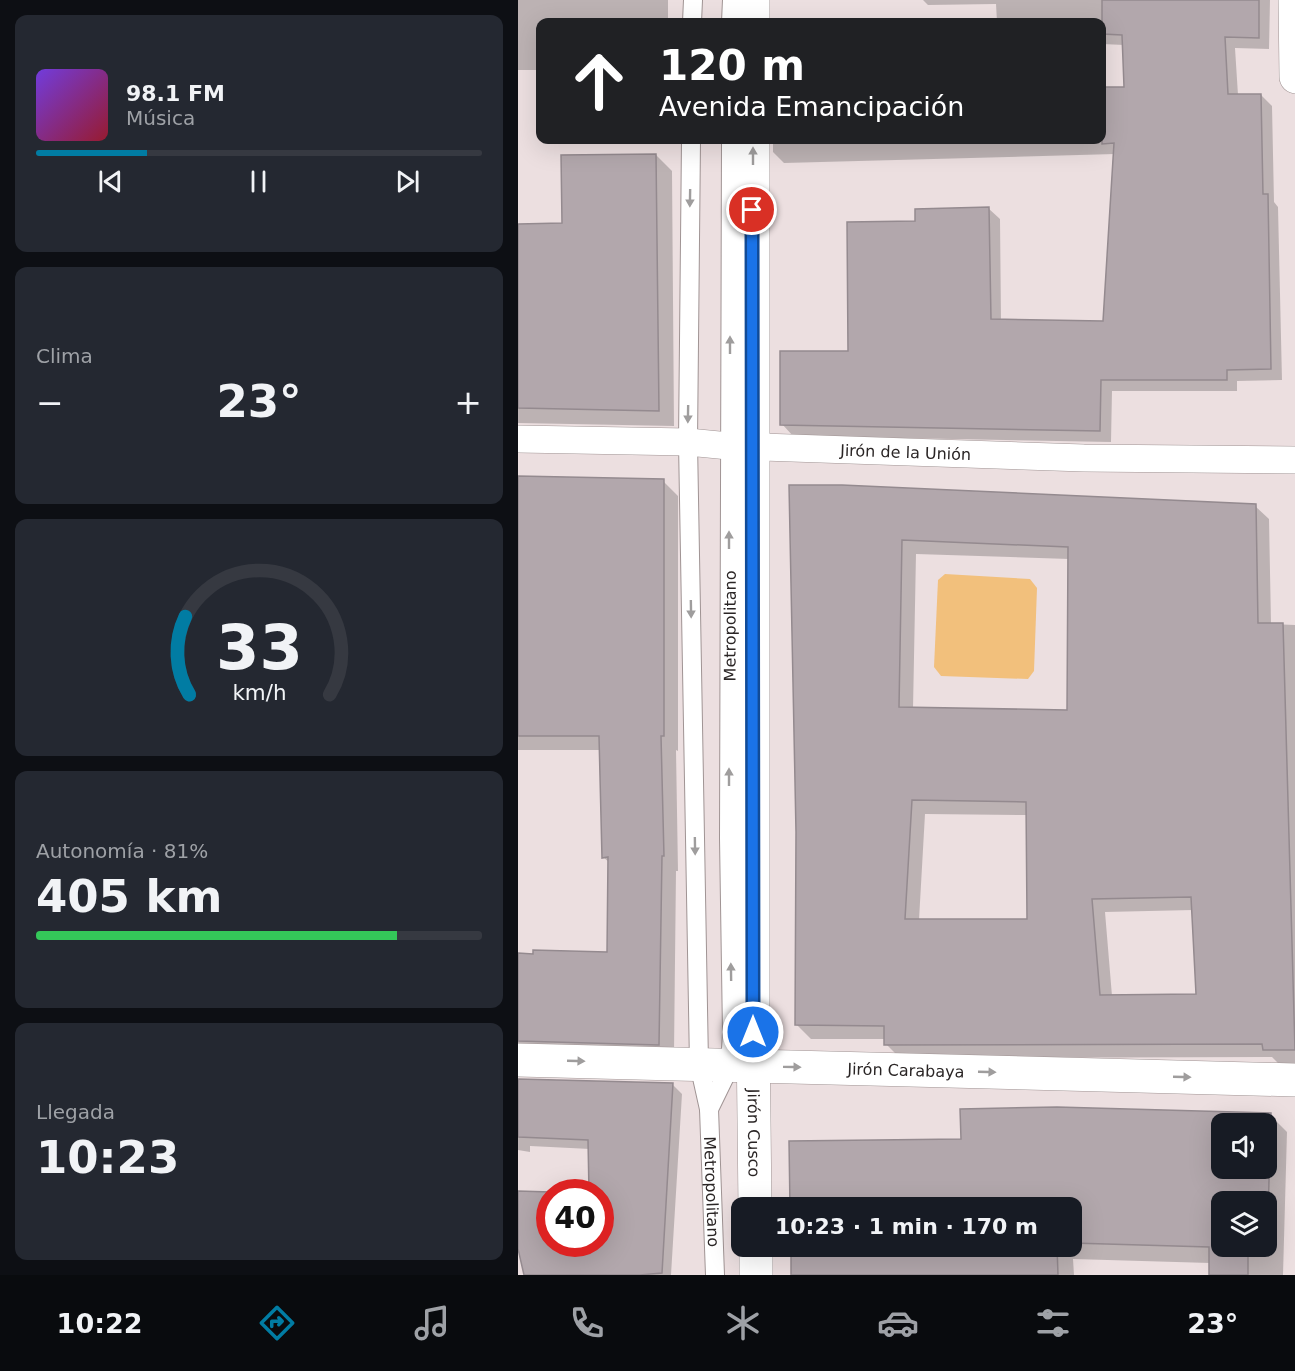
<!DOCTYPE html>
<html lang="es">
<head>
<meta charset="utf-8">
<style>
	:root { --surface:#171b24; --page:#242831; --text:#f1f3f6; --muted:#9ea1a6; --line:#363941; --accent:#017ca3 }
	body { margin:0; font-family:"DejaVu Sans",sans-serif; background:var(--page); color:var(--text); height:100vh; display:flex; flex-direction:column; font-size:22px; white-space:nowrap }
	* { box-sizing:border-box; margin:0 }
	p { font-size:20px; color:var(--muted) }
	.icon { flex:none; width:33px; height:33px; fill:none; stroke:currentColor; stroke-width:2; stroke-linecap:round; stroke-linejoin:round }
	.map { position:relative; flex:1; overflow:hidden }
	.drawer { display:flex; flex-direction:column; gap:15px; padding:15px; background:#0d0f14; width:518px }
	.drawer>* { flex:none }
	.top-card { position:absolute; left:18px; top:18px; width:570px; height:126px; border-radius:12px; box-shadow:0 6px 24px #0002; background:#202124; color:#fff; overflow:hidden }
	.fabs { position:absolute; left:693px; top:1113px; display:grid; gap:12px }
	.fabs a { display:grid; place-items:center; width:66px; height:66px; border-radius:12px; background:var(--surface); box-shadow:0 6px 24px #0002; font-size:30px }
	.speed { position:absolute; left:18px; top:1179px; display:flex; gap:12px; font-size:30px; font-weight:700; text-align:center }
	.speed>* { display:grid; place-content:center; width:78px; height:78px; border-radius:50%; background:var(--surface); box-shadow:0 6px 24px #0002; line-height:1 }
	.speed .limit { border:9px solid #d22; background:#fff; color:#111 }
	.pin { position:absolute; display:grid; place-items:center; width:51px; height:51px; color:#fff; margin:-26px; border:3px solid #fff; border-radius:50%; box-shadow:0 2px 6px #0007 }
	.me { position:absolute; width:66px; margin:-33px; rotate:0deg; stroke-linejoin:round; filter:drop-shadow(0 0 4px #0008) }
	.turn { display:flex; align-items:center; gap:21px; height:126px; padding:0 24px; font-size:27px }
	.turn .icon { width:78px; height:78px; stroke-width:2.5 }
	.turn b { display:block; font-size:42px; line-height:51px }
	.big { font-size:45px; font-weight:700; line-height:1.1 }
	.drawer .tile { flex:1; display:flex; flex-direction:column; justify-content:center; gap:9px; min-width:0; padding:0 21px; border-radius:12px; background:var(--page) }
	.drawer .dial { align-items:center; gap:0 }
	.dial svg { height:156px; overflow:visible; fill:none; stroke:var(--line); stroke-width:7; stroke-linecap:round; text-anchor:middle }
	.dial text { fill:var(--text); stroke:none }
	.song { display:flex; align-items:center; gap:18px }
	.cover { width:72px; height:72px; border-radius:9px; background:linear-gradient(135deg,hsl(260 70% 55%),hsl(350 70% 35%)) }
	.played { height:6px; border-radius:3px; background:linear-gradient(90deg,var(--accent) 25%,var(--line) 25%) }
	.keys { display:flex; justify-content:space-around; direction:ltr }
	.heat { display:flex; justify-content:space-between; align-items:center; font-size:33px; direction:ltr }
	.charge { height:9px; border-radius:4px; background:linear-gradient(90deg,#34c759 81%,var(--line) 0) }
	.trip { position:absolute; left:213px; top:1197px; width:351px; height:60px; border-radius:12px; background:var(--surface); box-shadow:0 6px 24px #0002; font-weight:700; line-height:60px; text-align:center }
	.tab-bar { display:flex; height:96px; justify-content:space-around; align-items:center; background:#090b0e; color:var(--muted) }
	.tab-bar .icon { width:42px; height:42px }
	.tab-bar .current { color:var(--accent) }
	.tab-bar b { font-size:27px; color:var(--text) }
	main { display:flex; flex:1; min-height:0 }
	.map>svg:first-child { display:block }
	.green { fill:#f2c07c }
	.shadow { fill:#0003; fill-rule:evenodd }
	.building { fill:#b2a7ac; stroke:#948a8f; stroke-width:1.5; fill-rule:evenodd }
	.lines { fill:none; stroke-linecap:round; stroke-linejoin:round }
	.service-casing { stroke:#a09494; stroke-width:20 }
	.pedestrian-casing { stroke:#a09494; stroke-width:28 }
	.minor-casing { stroke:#a09494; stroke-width:34 }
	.tertiary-casing { stroke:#a09494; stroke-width:34 }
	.service { stroke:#fff; stroke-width:18 }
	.pedestrian { stroke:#fff; stroke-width:27 }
	.minor { stroke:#fff; stroke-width:33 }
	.tertiary { stroke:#fff; stroke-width:33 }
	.oneway { fill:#9f9d9d }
	.route-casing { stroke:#114b97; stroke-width:15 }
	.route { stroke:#1a73e8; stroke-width:10 }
	.labels { text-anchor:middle; stroke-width:5; stroke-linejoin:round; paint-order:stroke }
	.street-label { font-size:16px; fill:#2a2525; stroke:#fff }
</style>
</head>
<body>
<main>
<section class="drawer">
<div class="tile">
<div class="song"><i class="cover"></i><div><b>98.1 FM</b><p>Música</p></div></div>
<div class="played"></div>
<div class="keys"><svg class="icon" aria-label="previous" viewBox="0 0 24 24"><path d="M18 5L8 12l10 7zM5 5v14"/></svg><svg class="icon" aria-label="pause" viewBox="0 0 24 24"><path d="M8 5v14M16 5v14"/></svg><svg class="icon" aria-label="next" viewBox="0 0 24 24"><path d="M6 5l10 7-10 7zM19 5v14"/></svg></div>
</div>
<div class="tile"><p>Clima</p>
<div class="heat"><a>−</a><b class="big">23°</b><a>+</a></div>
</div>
<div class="tile dial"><svg viewBox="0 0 100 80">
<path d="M14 69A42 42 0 1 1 86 69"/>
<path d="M14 69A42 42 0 0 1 12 29" stroke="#017ca3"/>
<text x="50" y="56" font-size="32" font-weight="700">33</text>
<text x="50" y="72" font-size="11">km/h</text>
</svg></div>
<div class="tile"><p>Autonomía · 81%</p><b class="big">405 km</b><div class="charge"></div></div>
<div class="tile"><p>Llegada</p><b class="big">10:23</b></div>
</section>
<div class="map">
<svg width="778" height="1275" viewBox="0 0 778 1275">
	<rect width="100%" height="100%" fill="#ecdfe0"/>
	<path class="green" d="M427 574 512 579 519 588 516 671 510 679 423 676 416 667 420 580Z"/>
	<path class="shadow" d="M0 0H150V22H22V70H0Z
		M405 0H752L751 49 717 48 720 95H743L754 106 756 202 760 207 764 380 719 381V391H594L593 442 275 436 264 424 332 353 399 222 470 208 482 219 483 321 586 323 597 154 266 163 255 152V140H584V89L607 88 606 45 584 44V22H479L478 4 410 5Z
		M138 155 154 171 156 426 0 423V225H45Z
		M0 477 145 481 160 496V751L158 750 160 871H158L156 1053 0 1047V955L90 954 92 863 85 857 83 750H0Z
		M272 487 737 506 751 519 753 624 778 625V1064L760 1063 754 1057 382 1058 368 1044V1039H293L279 1025 280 832ZM398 554 551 559 550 712 395 709ZM407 814 509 815 511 920H401ZM675 910 679 996H594L587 912Z
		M0 1083 154 1084 164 1094 153 1275H8L2 1252H0V1193L32 1244H82V1192H73L72 1149 12 1146V1152L0 1150Z
		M752 1115 769 1132 765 1275H693L692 1263 555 1259 556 1275H275L274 1246H554V1208L444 1140ZM704 1124H748V1168H704ZM704 1202H748V1246H704Z"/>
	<path class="building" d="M584 0H741V38L707 37 710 94H743L745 194H750L753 369 709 370V380H583L582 431 262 425V351H330L329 222 397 221V209L471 207 473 319 585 321 596 143 584 144V87H606L604 35 584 34Z
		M138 154 141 411 0 408V224L44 223 43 155Z
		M0 476 146 479V736H143L146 856H144L141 1045 0 1041V953L15 954V950L89 952 90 857 84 858 81 736H0Z
		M271 485H324L738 504 740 623H765L777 1050H745L744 1044 366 1045V1026L277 1025 278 832ZM384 540 550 547 549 710 381 707ZM394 800 508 802 509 919H387ZM673 897 678 994 582 995 574 899Z
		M0 1079 155 1083 144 1273 122 1275H6L0 1249V1191L32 1192V1244H82V1192H71L70 1140 0 1137Z
		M539 1107 753 1113 749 1249 730 1248V1275H691V1247L554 1243V1208H272L271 1141 443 1139 442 1109ZM704 1124H748V1168H704ZM704 1202H748V1246H704Z
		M273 1246H539L540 1275H273Z"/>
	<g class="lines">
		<defs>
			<g id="service">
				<path d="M174 22 175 0"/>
				<path d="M213 22 214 0"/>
				<path id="s1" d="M173 140 170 442 181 1064 191 1109 197 1275"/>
				<path id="s2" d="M191 1109 212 1066 214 1033 211 838 213 140"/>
			</g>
			<g id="pedestrian">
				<path id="s3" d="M0 439 170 442 211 446 566 458 778 460"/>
			</g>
			<g id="minor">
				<path d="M777 0 778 77"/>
				<path id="s4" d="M0 1060 778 1080"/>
			</g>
			<g id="tertiary">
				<path d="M235 22V0"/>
				<path id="s5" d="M235 140V1032L237 1208"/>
				<path d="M238 1246V1275"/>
			</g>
		</defs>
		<use href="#service" class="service-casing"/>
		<use href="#pedestrian" class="pedestrian-casing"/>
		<use href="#minor" class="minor-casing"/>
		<use href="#tertiary" class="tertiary-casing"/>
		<use href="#service" class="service"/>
		<use href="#pedestrian" class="pedestrian"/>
		<use href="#minor" class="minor"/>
		<use href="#tertiary" class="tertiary"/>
	</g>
	<defs><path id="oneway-solid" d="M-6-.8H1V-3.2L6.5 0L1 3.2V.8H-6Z" transform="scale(1.5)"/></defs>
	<g class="oneway">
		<use href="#oneway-solid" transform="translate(235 156) rotate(-90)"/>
		<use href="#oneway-solid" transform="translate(172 198) rotate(91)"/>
		<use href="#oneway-solid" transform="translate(212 345) rotate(-90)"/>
		<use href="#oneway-solid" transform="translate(170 414) rotate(91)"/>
		<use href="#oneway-solid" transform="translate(211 540) rotate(-90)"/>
		<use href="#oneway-solid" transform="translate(173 609) rotate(89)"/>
		<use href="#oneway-solid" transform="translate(211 777) rotate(-90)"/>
		<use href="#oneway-solid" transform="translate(177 846) rotate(89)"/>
		<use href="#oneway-solid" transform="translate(213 972) rotate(-91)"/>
		<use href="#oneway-solid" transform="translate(58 1061) rotate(2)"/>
		<use href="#oneway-solid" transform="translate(274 1067) rotate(1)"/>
		<use href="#oneway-solid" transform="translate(469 1072) rotate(2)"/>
		<use href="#oneway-solid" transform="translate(664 1077) rotate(2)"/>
	</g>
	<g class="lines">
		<defs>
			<path id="route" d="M234 210 235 1032"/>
		</defs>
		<use href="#route" class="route-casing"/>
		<use href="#route" class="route"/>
	</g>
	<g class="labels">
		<g class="street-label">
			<text dy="6" stroke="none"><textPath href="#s3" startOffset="388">Jirón de la Unión</textPath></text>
			<text dy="6" stroke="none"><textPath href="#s2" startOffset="488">Metropolitano</textPath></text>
			<text dy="6" stroke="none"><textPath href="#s4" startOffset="388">Jirón Carabaya</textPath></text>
			<text dy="6" stroke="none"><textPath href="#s5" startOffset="993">Jirón Cusco</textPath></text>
			<text dy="6" stroke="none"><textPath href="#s1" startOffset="1053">Metropolitano</textPath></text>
		</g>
	</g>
</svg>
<div class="fabs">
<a><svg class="icon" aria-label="sound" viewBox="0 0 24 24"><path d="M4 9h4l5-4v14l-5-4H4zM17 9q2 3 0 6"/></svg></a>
<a><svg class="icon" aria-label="layers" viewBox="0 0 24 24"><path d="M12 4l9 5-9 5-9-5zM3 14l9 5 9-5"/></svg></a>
</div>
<div class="speed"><div class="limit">40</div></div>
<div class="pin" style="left:234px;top:210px;background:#d93025"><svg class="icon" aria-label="arrive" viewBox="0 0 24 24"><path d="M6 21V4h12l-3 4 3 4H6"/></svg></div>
<svg class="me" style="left:235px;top:1032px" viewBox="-20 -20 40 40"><circle r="17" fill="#1a73e8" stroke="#fff" stroke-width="3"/><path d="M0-11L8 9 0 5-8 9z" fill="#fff"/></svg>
<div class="trip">10:23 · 1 min · 170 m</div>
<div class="top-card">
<div class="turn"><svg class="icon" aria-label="ahead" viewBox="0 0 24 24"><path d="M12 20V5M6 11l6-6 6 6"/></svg><div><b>120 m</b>Avenida Emancipación</div></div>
</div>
</div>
</main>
<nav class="tab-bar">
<b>10:22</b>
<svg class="icon current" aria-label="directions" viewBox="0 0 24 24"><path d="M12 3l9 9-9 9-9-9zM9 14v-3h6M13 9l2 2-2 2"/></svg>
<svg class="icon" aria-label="music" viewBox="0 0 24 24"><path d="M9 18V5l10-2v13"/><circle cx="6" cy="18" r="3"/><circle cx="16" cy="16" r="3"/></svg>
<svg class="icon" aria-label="phone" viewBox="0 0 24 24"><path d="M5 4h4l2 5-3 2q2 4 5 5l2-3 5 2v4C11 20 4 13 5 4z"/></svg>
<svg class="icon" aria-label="climate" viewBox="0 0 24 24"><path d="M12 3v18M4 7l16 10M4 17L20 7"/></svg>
<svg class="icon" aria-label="car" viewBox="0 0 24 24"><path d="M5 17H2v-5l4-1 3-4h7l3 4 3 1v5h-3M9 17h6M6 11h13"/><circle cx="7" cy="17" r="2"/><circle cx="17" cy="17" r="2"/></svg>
<svg class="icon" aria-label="filters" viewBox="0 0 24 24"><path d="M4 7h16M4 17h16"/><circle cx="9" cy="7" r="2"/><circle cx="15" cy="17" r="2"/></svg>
<b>23°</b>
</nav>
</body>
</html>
